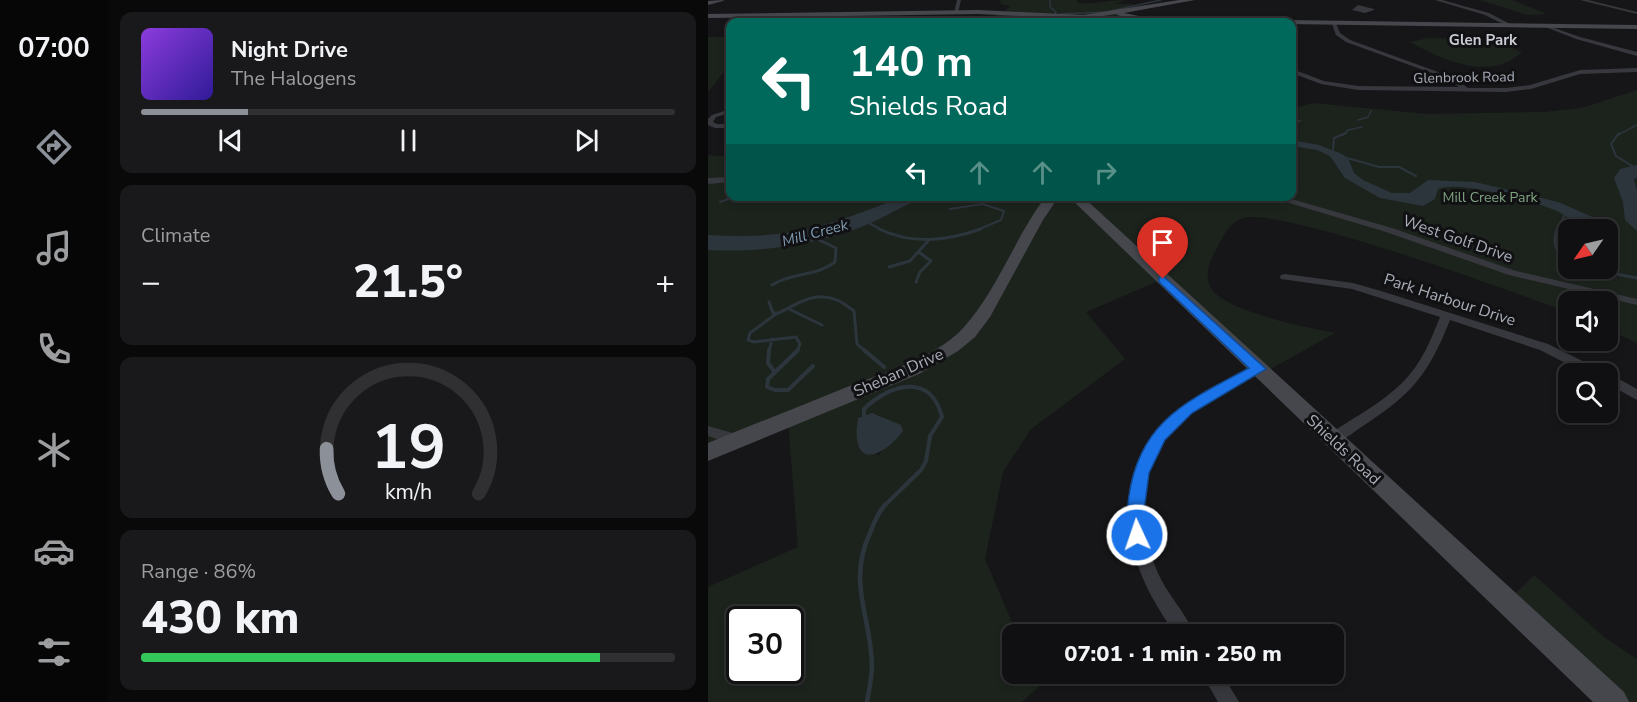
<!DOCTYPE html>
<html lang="en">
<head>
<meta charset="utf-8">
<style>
	:root { --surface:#101012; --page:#19191b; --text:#f1f3f6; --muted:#9c9d9f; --line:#303032; --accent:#8c9099 }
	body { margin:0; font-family:"Nunito Sans",sans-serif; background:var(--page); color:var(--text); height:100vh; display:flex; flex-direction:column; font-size:22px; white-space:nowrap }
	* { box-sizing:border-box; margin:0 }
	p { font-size:20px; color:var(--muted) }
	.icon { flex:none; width:33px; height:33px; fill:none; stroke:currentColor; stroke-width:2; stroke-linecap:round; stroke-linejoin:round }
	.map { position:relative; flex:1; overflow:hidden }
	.sheet { display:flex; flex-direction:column; gap:12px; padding:12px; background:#09090a; width:600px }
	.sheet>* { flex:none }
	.banner { position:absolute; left:18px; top:18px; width:570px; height:183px; border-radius:12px; box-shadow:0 3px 9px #0003,0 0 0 2px var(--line); background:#00695c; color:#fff; overflow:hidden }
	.needle { width:39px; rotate:236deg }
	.fabs { position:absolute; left:850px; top:219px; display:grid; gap:12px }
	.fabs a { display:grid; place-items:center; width:60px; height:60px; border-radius:12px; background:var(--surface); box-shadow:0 3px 9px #0003,0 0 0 2px var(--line); font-size:30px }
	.speed { position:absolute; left:18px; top:606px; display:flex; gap:12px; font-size:30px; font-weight:700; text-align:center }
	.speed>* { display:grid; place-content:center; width:78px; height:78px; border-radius:50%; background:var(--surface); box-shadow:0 3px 9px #0003,0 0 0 2px var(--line); line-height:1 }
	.speed .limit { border:3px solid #111; border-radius:9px; background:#fff; color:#111 }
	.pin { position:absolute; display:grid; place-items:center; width:51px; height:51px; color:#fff; margin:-62px -26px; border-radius:50% 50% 50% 0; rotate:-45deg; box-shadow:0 0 6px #0007 }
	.pin .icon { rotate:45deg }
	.me { position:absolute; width:66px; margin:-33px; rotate:357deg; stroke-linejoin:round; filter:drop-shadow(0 0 4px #0008) }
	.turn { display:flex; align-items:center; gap:21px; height:126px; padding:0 24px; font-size:27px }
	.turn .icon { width:78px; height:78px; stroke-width:2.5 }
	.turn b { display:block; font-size:42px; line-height:51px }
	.lanes { display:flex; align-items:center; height:57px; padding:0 24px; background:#0003; justify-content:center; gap:30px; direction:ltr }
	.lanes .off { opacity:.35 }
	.big { font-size:45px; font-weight:800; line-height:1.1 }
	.sheet .card { flex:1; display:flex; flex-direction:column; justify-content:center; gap:9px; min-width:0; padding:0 21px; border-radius:12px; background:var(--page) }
	.sheet .dial { align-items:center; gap:0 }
	.dial svg { height:156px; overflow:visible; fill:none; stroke:var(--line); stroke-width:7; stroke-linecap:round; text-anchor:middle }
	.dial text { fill:var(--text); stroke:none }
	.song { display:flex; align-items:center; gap:18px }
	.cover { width:72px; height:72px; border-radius:9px; background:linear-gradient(135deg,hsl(270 70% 55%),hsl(250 70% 35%)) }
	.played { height:6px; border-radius:3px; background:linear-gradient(90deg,var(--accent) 20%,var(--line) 20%) }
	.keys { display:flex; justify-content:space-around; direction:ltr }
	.heat { display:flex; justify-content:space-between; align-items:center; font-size:33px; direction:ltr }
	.charge { height:9px; border-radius:4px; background:linear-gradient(90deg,#34c759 86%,var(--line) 0) }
	.trip { position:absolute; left:294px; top:624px; width:342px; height:60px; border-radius:12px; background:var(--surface); box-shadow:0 3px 9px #0003,0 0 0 2px var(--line); font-weight:800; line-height:60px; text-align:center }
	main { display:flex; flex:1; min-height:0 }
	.tab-bar { display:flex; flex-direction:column; width:108px; justify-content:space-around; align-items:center; background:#060607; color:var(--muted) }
	.tab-bar .icon { width:42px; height:42px }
	.tab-bar .current { color:var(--accent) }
	.tab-bar b { font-size:27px; color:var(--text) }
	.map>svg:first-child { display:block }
	.green { fill:#1c231d; fill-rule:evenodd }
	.water { fill:#2c353c }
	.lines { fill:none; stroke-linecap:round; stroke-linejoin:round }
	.stream-far4 { stroke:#2c353c; stroke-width:1.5 }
	.stream-far3 { stroke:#2c353c; stroke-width:2 }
	.stream-far2 { stroke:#2c353c; stroke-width:3 }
	.stream-far1 { stroke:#2c353c; stroke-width:4 }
	.stream { stroke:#2c353c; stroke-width:4.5 }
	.street { fill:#37383d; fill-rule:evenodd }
	.secondary { fill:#45474d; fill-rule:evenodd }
	.route { fill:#1a73e8; stroke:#114b97; stroke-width:1.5 }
	.labels { text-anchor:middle; stroke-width:6; stroke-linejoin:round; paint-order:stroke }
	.far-street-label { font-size:14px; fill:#a8adb8; stroke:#111113 }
	.far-park-label { font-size:14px; fill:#7fa381; stroke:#111113 }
	.far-neighbourhood-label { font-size:15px; font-weight:bold; fill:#c9ccd4; stroke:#111113 }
	.far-water-label { font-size:15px; font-style:italic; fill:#7f9bb3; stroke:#111113 }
	.street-label { font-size:16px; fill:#a8adb8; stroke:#111113 }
</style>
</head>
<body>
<main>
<nav class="tab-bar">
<b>07:00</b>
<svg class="icon current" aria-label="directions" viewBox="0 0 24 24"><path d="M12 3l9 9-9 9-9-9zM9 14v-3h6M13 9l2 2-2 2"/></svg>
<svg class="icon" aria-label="music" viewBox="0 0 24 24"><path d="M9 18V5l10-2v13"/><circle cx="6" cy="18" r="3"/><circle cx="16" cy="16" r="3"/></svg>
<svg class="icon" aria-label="phone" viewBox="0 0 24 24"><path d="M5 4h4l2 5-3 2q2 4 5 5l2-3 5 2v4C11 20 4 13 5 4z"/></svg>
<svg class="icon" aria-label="climate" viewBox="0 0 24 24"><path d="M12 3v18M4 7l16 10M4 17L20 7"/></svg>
<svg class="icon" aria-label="car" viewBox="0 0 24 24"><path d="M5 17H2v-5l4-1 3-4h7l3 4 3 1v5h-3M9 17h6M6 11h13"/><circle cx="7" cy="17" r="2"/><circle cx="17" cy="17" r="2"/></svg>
<svg class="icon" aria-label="filters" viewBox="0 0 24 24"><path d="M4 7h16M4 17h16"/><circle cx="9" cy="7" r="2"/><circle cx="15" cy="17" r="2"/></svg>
</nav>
<section class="sheet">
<div class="card">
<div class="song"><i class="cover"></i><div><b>Night Drive</b><p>The Halogens</p></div></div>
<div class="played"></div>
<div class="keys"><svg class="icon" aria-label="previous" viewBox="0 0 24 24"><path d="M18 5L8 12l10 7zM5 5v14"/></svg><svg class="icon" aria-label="pause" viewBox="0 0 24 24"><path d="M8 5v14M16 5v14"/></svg><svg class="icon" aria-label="next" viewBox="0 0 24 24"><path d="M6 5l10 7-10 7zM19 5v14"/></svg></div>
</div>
<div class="card"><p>Climate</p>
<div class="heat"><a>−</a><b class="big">21.5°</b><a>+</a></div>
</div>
<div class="card dial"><svg viewBox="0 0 100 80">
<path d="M14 69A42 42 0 1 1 86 69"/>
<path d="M14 69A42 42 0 0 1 8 46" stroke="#8c9099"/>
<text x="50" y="56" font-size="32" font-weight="700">19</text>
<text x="50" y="72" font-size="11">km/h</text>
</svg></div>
<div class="card"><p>Range · 86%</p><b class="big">430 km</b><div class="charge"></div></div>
</section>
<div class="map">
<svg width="929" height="702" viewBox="0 0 929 702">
	<rect width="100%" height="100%" fill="#161618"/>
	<path class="green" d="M292 0H369V3C385 5 399 0 416 0L407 4H425L419 12 412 13 422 18 407 22H268L294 13 303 6 293 4Z
		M772 0H804L839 14 820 15Z
		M0 37H22V64L0 92Z
		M720 38 783 40 814 52C782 82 735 60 702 42Z
		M929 90V343L900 329V302H861V313C813 294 574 207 535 218 520 223 514 239 507 252 501 262 497 275 502 286 512 311 602 328 627 333L556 373 455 279 378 312 417 359 323 429 295 472 277 559 309 634H304V674H326L332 686 314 702H0V587L90 547 80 420 0 452V155L22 157V196H584V109L605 103 719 114 836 112 874 108ZM861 230H900V268H861ZM168 414 176 419 189 437 170 455 150 445V418ZM32 620H82V670H32Z
		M826 575 897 638 929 659V702H906L799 602Z"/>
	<path class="water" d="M584 140 611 145 634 154 640 158 646 173 655 180 684 193H702L720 180 767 182 850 202 896 222 887 224 886 229C872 230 862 217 849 211 827 201 751 180 730 189L727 199 715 206 672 198 637 178 622 156 609 150 584 146Z
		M929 165V177L926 180 929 190V231L917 220 915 202 906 178 912 169Z
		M194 197H216C196 205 177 217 158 225 110 245 51 253 0 250V235C83 240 119 226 194 197Z
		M164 413 193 425 195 431C171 462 142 467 150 418Z"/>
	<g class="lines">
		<path class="stream-far4" d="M342 0V7L348 12 346 15
			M352 14 398 12 453 0
			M312 22 331 18
			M650 120 660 117 663 111
			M635 135 640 130 654 127
			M910 135 929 125"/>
		<path class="stream-far3" d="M911 133 903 144 908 156 929 169
			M625 150 626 138 638 133
			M639 158 671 167H691L708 176
			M272 196 274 204
			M12 202 29 196
			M242 209 274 204 296 211 293 220 269 230
			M159 222 174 230
			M849 230 857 214"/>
		<path class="stream-far2" d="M171 229C205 245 238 241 273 229
			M849 229C844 244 848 253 861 262
			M181 267 202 261 220 241
			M877 268 929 278
			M208 282 212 272 223 261 212 253
			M64 285C84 272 108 277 127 262L128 248 107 238
			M61 302 65 313H71C100 297 118 287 146 311L149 344 158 352
			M81 309 114 325
			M68 314 42 333 40 340 46 342 88 337 92 344 89 352
			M61 352 64 339"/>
		<path class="stream-far1" d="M61 350 60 363 66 371
			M90 350 60 379 59 387 67 390H80L105 366
			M156 350 176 367
			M156 415V409C182 384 223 372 234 417L222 436 218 461 213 470 176 506"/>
		<path class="stream" d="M159 702C161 690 164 677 164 665 163 617 139 582 162 533 166 523 170 512 177 505"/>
		<path class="street" d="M249 0H253L250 13 248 14 246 13Z
			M727 0H734L781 13 804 25 799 26 777 15Z
			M872 0H880L929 12V14Z
			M650 5 666 9V10L657 13 644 10Z
			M108 13 112 14 102 22H97Z
			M422 17 424 19 404 22 405 21Z
			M623 21H627L632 33 642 40 744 77 760 88H798L822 85 872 70 929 68V72L872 74 823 89 798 92 650 90 613 84 584 73V69L616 81 650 86 751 87 740 79 638 42 628 35Z
			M835 24 872 37 929 52V56L868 39 835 26Z
			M22 109V113L8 117 5 122 9 124H22V128H7L0 125V119L4 115Z
			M584 119 595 121 584 123Z
			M22 177V182L0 184V178Z
			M558 196H573L684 228 808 271 929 299V305L801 275 678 232Z
			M577 274 645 283 673 291 840 344 895 371 897 374H879L832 350 742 320C721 373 705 393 658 424 648 430 637 440 626 444L621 442 619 438 621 434C653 413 692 394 712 360 720 347 726 332 732 317L644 289 573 279 572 277 573 275Z
			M551 365 555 366 557 369 555 372C531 384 504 395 483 412 433 453 425 513 449 571 458 593 477 611 486 634H467C450 609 434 583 426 553 403 471 446 414 518 380 528 374 539 368 551 365Z
			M900 373 929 389V400L900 384Z
			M0 426 35 436 37 440 35 444 30 446 0 436Z
			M494 674H514L531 702H510Z"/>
		<path class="secondary" d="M16 0 15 1 0 5V1Z
			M471 0H487L416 13 441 18 929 25V29L441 22 422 21 408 14 375 19 270 14 0 18V14L270 10 375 15Z
			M338 196H351L335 220 282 317 267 337 250 351 211 374 0 461V443C46 424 93 406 139 387 175 373 230 357 256 327 290 289 307 237 338 196Z
			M360 196H374L916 692 921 702H885Z"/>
	</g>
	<path class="route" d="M455 276 558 369 484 413 457 440 441 473 436 511 438 535 436 541 429 544 423 541C417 527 419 510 421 496 432 420 480 401 541 368L451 282V277Z"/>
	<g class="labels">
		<g class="far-street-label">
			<text transform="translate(756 77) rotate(-1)" y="5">Glenbrook Road</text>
		</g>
		<g class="far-park-label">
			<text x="782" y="202">Mill Creek Park</text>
		</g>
		<g class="far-neighbourhood-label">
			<text x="775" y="45">Glen Park</text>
		</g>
		<g class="far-water-label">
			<text transform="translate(107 233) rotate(-15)" y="5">Mill Creek</text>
		</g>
		<g class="street-label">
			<text transform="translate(750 238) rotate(19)" y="6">West Golf Drive</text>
			<text transform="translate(742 299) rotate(18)" y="6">Park Harbour Drive</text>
			<text transform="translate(190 372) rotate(-24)" y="6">Sheban Drive</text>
			<text transform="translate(636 449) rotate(43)" y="6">Shields Road</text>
		</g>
	</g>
</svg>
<div class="fabs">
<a><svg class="needle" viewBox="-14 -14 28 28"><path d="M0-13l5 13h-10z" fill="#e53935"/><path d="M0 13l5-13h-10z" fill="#9c9d9f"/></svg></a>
<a><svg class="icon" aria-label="sound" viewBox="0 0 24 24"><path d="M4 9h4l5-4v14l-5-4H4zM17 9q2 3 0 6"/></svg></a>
<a><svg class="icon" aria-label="search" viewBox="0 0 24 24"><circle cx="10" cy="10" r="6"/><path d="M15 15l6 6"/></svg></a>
</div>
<div class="speed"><div class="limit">30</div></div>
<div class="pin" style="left:455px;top:279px;background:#d93025"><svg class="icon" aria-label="arrive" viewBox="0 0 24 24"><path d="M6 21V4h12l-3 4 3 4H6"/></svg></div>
<svg class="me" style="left:429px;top:535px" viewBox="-20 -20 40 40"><circle r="17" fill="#1a73e8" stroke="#fff" stroke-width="3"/><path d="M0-11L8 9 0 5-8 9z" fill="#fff"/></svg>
<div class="trip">07:01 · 1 min · 250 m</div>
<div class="banner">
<div class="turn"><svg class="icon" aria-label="left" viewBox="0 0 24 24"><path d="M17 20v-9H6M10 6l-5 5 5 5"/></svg><div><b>140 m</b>Shields Road</div></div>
<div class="lanes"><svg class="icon" aria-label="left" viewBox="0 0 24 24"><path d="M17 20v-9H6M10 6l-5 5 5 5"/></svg><svg class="icon off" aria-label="ahead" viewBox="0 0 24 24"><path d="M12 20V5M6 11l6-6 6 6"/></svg><svg class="icon off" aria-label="ahead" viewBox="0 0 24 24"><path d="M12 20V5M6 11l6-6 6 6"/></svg><svg class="icon off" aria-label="right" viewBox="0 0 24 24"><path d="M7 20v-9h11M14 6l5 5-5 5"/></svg></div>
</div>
</div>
</main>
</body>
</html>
